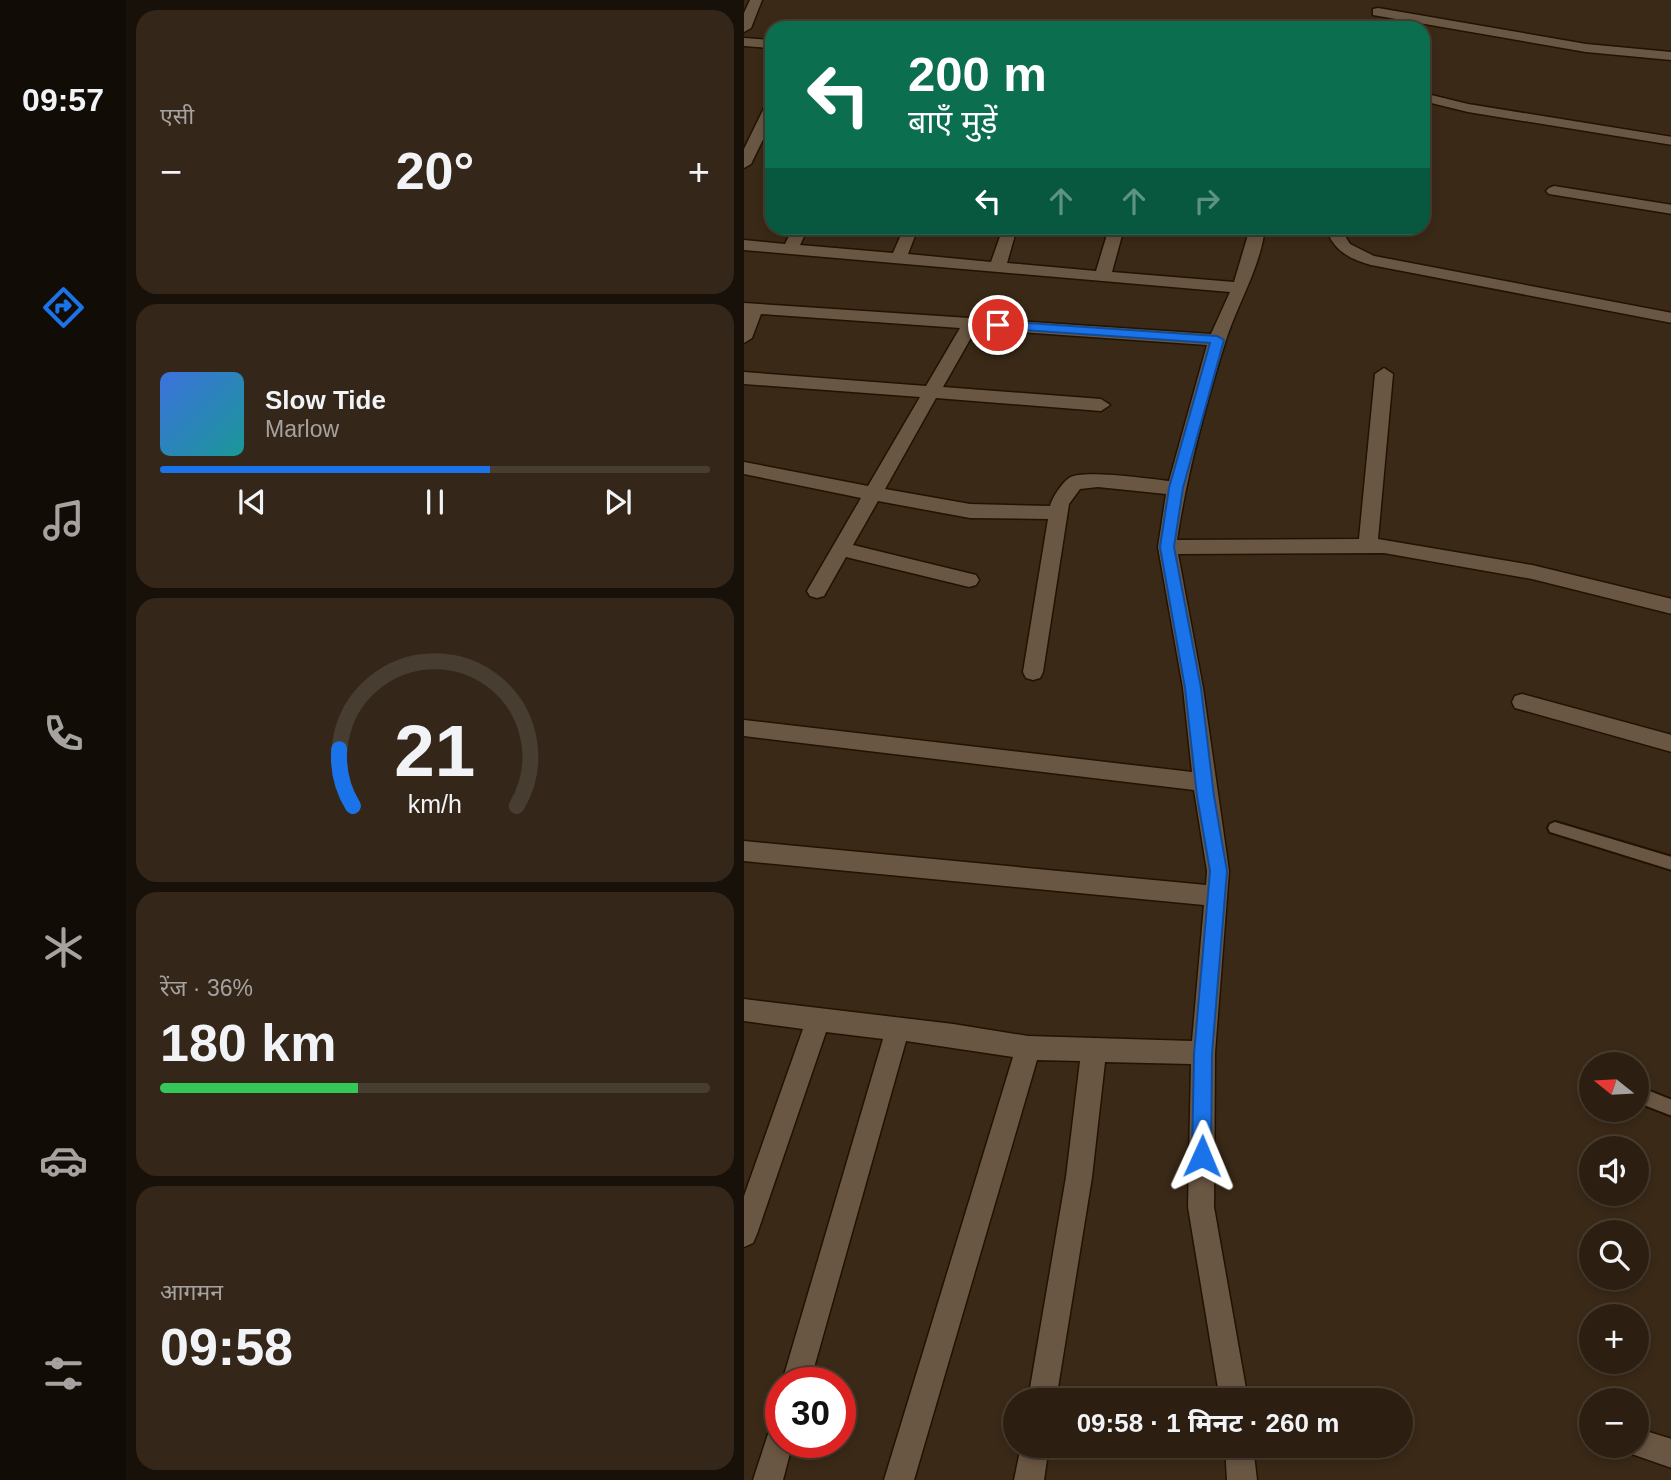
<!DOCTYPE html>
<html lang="hi">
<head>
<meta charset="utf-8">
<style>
	:root { --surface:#2c1f11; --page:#34271a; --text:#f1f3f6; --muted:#a6a29f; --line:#483d31; --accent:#1a73e8 }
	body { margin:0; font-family:Arial,"Noto Sans Devanagari",sans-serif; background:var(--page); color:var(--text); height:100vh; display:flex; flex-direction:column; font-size:26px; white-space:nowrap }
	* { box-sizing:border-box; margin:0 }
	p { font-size:23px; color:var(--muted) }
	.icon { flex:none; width:38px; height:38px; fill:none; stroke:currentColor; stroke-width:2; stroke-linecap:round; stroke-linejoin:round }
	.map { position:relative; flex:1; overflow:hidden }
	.drawer { display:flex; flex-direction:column; gap:10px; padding:10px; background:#181109; width:618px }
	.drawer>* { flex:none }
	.guide { position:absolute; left:21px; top:21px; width:665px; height:214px; border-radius:21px; box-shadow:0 4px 10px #0003,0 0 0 2px var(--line); background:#0b6e4f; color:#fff; overflow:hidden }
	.needle { width:46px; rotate:288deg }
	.controls { position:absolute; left:835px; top:1052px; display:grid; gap:14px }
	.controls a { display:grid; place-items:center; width:70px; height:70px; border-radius:50%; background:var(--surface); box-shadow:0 4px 10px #0003,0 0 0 2px var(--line); font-size:35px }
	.speed { position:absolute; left:21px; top:1367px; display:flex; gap:14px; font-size:35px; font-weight:700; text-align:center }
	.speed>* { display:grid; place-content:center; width:91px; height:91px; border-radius:50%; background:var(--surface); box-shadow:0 4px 10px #0003,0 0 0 2px var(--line); line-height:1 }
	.speed .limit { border:10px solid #d22; background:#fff; color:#111 }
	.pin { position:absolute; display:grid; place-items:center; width:60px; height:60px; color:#fff; margin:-30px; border:4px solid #fff; border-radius:50%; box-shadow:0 2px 7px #0007 }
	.me { position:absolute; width:77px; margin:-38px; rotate:1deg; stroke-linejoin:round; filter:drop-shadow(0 0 5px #0008) }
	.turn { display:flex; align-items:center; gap:24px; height:147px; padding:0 28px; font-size:32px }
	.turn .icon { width:91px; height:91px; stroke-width:2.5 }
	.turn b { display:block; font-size:49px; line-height:60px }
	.lanes { display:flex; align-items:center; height:66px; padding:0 28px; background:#0003; justify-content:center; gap:35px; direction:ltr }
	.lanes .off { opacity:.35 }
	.big { font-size:52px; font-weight:700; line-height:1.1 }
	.drawer .card { flex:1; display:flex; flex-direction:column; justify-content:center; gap:10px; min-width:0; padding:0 24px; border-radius:21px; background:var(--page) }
	.drawer .dial { align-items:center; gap:0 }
	.dial svg { height:182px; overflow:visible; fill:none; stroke:var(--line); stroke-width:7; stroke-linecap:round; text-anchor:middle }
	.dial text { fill:var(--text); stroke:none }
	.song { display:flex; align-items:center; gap:21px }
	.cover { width:84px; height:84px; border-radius:10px; background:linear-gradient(135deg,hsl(220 70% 55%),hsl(180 70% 35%)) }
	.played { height:7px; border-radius:4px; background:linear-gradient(90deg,var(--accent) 60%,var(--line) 60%) }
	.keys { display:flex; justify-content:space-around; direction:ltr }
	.heat { display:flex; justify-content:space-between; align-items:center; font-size:38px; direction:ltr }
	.charge { height:10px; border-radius:5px; background:linear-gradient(90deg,#34c759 36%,var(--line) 0) }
	.trip { position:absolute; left:259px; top:1388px; width:410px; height:70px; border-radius:35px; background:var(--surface); box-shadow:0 4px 10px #0003,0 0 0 2px var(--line); font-weight:700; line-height:70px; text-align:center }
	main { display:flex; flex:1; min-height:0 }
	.tab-bar { display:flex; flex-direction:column; width:126px; justify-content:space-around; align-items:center; background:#120c07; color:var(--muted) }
	.tab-bar .icon { width:49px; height:49px }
	.tab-bar .selected { color:var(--accent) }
	.tab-bar b { font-size:32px; color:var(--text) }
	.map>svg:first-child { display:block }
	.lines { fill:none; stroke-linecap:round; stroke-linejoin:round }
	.service-casing { stroke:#211202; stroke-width:4 }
	.minor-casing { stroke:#211202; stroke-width:3 }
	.service { fill:#6a5743; fill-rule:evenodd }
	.minor { fill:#6a5743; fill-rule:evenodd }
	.route { fill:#1a73e8; stroke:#114b97; stroke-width:2 }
</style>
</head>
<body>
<main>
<nav class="tab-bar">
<b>09:57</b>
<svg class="icon selected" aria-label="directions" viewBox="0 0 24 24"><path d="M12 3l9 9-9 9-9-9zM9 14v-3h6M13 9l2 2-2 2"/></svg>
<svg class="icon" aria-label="music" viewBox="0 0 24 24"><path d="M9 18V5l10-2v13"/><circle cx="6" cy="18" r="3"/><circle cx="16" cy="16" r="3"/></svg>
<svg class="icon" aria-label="phone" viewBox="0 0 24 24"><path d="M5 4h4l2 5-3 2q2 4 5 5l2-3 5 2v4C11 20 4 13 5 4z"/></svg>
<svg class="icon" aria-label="climate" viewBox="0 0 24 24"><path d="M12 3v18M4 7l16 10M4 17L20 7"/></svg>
<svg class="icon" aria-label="car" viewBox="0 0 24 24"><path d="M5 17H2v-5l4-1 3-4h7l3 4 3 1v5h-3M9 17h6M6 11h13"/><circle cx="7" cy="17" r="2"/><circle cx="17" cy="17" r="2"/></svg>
<svg class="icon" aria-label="filters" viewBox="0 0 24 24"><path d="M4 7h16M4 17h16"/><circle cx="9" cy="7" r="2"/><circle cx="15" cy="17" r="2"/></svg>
</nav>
<section class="drawer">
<div class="card"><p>एसी</p>
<div class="heat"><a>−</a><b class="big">20°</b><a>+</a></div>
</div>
<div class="card">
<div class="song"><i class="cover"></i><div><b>Slow Tide</b><p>Marlow</p></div></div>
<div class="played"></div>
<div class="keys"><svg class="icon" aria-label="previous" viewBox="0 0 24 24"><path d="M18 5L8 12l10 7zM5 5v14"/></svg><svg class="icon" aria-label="pause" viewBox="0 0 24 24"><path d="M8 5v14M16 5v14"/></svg><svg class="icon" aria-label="next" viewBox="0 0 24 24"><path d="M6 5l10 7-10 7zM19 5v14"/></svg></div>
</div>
<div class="card dial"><svg viewBox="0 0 100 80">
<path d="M14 69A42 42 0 1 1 86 69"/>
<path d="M14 69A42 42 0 0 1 8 44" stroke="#1a73e8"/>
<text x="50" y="56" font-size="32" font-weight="700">21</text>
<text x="50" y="72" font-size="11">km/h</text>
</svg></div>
<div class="card"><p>रेंज · 36%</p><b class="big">180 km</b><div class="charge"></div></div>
<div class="card"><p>आगमन</p><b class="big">09:58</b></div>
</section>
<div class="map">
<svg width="928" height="1480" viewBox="0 0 928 1480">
	<rect width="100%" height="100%" fill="#3a2917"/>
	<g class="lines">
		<defs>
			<path id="service" d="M811 822 928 857V870L806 832 804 828 806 824Z
				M898 1088 928 1100V1116L892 1102V1090Z"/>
			<path id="minor" d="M6 0H18L7 28 0 32V13Z
				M634 8 842 44 928 52V60L842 52 629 15V9Z
				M0 38 28 40V48L0 46Z
				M679 93 724 104 928 137V145L724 112 679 101Z
				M28 102V121L7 164 0 168V149L21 106Z
				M810 186 928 205V214L805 194 802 191 805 188Z
				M49 228H64L56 245 149 253 160 228H174L164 254 247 262 259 228H273L263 263 352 271 365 228H380L368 272 490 282 506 228H521C516 269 493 304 481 343 461 407 443 473 433 540L615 539 631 374 640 368 649 374 634 539 788 565 928 599V614L788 579 640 553 434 554 459 688 485 871 471 1053 470 1207 504 1400H476L444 1207 447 1064 361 1062 348 1177 312 1400H284L322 1177 336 1061 293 1060 170 1480H140L269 1057 162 1041 66 1382H38L139 1039 82 1032 13 1234 9 1243 0 1247V1196L59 1029 0 1021V999L209 1024 284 1036 448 1041 460 905 0 861V841L462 885 463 871 450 790 0 736V720L448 772 439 688 414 547 422 494 354 487 336 489 325 504 299 672 296 678 289 680 282 678 279 672 304 519 226 518 134 501 109 545 232 575 235 580 232 585 225 587 102 557 80 596 73 598 66 596 63 591 117 498 0 474V462L124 486 176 397 0 384V372L182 386 216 328 17 314 8 338 0 343V303L467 334 486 292 0 250V240L41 244ZM232 329 463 345 425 481C406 479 338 469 325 478 317 484 308 498 306 506L226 504 141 489 192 398 357 411 366 405 357 399 199 387Z
				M582 228H596L606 244 630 256 928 313V323L627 265C605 259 589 250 582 228Z
				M778 694 928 735V752L771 708 768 702 771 696Z
				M37 1421V1442H49L39 1480H9L27 1425Z
				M892 1428 928 1439V1468L882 1452 879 1446H892Z
				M277 1446H305L300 1480H270Z
				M481 1446H509L513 1480H483Z"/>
		</defs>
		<use href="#service" class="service-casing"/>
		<use href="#minor" class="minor-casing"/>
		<use href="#service" class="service"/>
		<use href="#minor" class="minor"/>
	</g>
	<path class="route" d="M254 321 473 336 480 340 439 488 430 547 457 688 470 796 483 871 468 1054 467 1156 464 1162 458 1165 451 1162 448 1156 450 1054 466 871 453 796 441 688 416 547 425 488 466 343 250 328 248 325Z"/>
</svg>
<div class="controls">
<a><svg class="needle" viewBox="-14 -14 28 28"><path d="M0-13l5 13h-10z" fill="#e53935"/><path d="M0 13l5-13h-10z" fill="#a6a29f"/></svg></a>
<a><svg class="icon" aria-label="sound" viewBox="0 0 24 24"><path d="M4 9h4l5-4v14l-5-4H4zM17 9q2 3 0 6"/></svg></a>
<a><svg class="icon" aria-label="search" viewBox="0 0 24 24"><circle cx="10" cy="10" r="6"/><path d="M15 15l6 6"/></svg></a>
<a>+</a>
<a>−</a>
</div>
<div class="speed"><div class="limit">30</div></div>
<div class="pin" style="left:254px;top:325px;background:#d93025"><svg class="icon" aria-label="arrive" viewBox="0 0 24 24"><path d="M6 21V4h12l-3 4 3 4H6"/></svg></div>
<svg class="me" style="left:458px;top:1156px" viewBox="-20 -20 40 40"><path d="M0-17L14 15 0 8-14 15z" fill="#1a73e8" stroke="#fff" stroke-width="4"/></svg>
<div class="trip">09:58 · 1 मिनट · 260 m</div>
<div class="guide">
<div class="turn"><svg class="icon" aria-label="left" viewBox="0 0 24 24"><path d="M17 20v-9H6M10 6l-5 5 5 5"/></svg><div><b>200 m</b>बाएँ मुड़ें</div></div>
<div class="lanes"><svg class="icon" aria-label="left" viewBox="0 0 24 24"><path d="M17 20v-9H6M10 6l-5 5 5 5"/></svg><svg class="icon off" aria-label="ahead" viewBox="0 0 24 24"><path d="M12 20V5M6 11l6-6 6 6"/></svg><svg class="icon off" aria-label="ahead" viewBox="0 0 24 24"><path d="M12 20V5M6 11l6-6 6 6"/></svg><svg class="icon off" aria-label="right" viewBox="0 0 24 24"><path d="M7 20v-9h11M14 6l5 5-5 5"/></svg></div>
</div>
</div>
</main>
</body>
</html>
